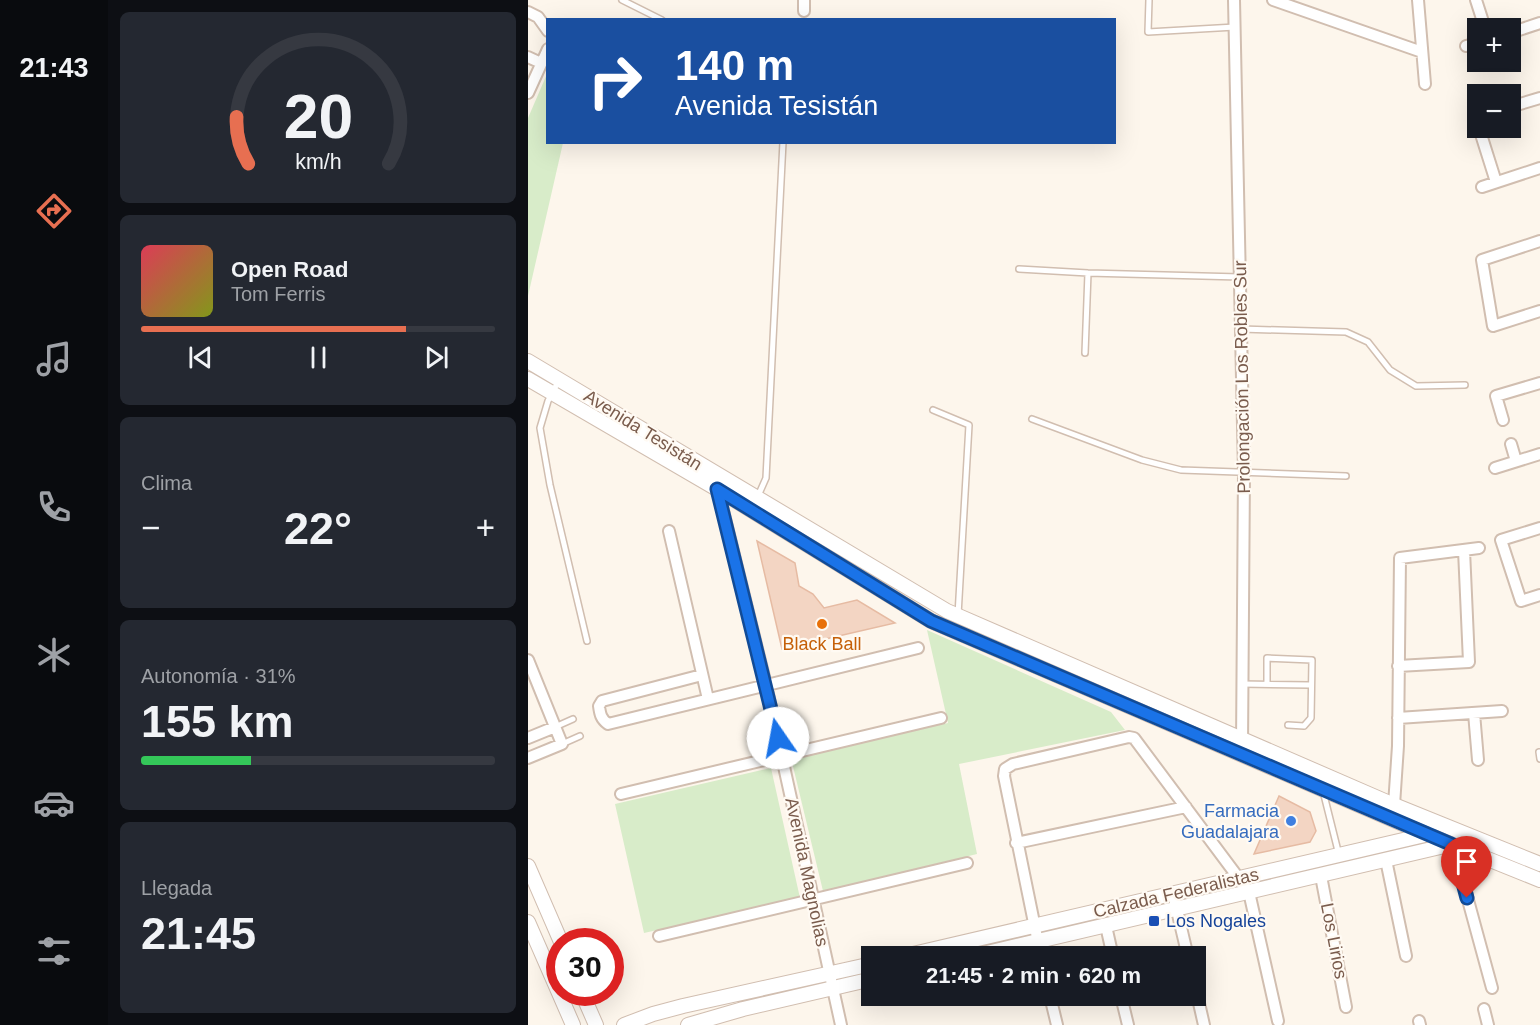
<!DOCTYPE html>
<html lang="es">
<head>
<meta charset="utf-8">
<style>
	:root { --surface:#171b24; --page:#242831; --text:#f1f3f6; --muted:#9ea1a6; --line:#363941; --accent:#e76f51 }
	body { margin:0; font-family:Helvetica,sans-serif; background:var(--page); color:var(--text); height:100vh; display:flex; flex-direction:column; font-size:22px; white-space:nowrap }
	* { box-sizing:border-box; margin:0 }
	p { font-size:20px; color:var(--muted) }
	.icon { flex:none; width:33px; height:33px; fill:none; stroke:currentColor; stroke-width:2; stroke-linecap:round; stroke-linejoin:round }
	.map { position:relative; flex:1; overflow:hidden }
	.details { display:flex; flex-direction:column; gap:12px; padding:12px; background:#0d0f14; width:420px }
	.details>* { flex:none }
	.top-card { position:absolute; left:18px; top:18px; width:570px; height:126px; border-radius:0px; box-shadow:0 6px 24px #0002; background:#1a4fa0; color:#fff; overflow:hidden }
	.controls { position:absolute; left:939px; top:18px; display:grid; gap:12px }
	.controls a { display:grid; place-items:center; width:54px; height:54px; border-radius:0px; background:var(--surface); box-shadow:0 6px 24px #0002; font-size:30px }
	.speed { position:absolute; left:18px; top:928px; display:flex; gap:12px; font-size:30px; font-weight:700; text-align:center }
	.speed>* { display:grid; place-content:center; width:78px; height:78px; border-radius:50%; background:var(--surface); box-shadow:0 6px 24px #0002; line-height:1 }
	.speed .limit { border:9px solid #d22; background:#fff; color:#111 }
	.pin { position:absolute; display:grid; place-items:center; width:51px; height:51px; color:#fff; margin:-62px -26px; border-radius:50% 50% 50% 0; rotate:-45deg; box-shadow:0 0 6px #0007 }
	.pin .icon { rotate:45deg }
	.me { position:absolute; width:66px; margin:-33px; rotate:348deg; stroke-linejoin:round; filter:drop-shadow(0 0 4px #0008) }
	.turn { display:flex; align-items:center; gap:21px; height:126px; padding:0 30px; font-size:27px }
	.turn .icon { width:78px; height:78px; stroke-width:2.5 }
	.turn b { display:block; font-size:42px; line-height:51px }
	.big { font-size:45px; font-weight:700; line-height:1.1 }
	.details .widget { flex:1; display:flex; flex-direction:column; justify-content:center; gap:9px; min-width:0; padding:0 21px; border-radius:9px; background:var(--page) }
	.details .dial { align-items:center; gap:0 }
	.dial svg { height:156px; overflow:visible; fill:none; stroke:var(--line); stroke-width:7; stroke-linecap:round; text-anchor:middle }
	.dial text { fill:var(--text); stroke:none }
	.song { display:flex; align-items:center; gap:18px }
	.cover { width:72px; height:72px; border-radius:9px; background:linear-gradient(135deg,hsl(350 70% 55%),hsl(70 70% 35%)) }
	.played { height:6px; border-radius:3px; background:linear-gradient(90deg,var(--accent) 75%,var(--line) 75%) }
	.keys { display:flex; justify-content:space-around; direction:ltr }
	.heat { display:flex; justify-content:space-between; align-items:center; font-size:33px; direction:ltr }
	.charge { height:9px; border-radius:4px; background:linear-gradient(90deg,#34c759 31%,var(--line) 0) }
	.trip { position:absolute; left:333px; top:946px; width:345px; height:60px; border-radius:0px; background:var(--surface); box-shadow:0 6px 24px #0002; font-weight:700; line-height:60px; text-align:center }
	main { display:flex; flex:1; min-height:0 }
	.dock { display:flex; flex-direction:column; width:108px; justify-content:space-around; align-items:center; background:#090b0e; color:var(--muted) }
	.dock .icon { width:42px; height:42px }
	.dock .on { color:var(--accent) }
	.dock b { font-size:27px; color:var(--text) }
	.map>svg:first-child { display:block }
	.green { fill:#d8ecc9 }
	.building { fill:#f3d5c3; stroke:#e6bba3; stroke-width:1.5 }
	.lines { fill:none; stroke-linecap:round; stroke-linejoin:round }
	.service-casing { stroke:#d1beb0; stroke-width:8 }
	.minor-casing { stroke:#d1beb0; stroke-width:14 }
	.tertiary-casing { stroke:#d1beb0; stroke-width:16 }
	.service { stroke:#fff; stroke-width:5 }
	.minor { stroke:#fff; stroke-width:10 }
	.tertiary { stroke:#fff; stroke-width:14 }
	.route-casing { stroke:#114b97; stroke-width:15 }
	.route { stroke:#1a73e8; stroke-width:10 }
	.food-dot { fill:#e8710a; stroke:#fffaf3; stroke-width:2 }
	.shop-dot { fill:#3f7fe0; stroke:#fffaf3; stroke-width:2 }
	.transit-dot { fill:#1a4fb4; stroke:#fffaf3; stroke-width:2 }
	.labels { text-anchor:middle; stroke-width:4.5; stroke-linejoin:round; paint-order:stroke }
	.street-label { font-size:18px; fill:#7a5c4d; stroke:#fffaf3 }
	.food-label { font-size:18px; fill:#c56008; stroke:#fffaf3 }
	.shop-label { font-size:18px; fill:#366cbe; stroke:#fffaf3; text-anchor:end }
	.transit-label { font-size:18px; fill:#164399; stroke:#fffaf3; text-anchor:start }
</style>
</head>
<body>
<main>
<nav class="dock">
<b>21:43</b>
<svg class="icon on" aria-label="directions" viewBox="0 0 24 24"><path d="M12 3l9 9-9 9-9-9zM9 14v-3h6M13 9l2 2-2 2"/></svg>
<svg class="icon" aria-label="music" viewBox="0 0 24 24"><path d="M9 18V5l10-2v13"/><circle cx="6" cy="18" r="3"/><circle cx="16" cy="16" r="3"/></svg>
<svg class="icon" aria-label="phone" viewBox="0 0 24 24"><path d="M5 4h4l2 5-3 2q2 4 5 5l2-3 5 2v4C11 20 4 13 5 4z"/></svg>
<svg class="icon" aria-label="climate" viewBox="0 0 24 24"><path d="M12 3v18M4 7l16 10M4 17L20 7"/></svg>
<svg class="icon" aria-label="car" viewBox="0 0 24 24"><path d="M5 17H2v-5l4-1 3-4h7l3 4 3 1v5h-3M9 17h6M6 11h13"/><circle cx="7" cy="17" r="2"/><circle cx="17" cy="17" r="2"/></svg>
<svg class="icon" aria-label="filters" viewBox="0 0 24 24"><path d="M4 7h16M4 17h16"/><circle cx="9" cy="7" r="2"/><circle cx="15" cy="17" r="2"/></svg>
</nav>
<section class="details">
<div class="widget dial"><svg viewBox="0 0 100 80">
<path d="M14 69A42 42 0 1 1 86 69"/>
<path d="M14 69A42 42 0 0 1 8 45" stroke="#e76f51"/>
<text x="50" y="56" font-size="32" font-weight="700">20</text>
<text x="50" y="72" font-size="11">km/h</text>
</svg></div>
<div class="widget">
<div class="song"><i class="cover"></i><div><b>Open Road</b><p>Tom Ferris</p></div></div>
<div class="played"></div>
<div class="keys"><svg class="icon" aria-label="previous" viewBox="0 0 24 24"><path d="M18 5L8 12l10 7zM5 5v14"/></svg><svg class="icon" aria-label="pause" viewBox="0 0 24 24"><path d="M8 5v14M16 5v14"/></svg><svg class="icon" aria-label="next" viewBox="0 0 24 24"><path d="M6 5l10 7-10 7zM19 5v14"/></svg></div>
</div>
<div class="widget"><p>Clima</p>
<div class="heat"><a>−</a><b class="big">22°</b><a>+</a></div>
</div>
<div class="widget"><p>Autonomía · 31%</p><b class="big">155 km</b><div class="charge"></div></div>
<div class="widget"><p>Llegada</p><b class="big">21:45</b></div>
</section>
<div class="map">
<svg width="1012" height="1025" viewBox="0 0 1012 1025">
	<rect width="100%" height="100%" fill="#fdf6ec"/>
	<path class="green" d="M19 74 20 142 35 143 0 296V118Z
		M399 630 583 712 597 730 431 764 449 854 295 891 263 758 420 723Z
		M243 768 272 898 116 933 87 804Z"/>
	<path class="building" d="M229 541 267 563 271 586 285 594 296 608 329 600 367 623 254 649Z
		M751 796 782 812 788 831 782 842 726 854Z"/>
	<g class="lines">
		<defs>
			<path id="service" d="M94 0 134 20
				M621 0 620 32 707 27
				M491 269 560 273 712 277
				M713 329 818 332 840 342 862 370 888 386 937 385
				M557 353 560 273
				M31 380 20 401 12 428 22 485 59 641
				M405 410 441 425 430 615
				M504 419 614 460 653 470 818 476
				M230 496 238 478 255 142
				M714 684 782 685
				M739 684V658L784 660 783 718 776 726 760 725
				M27 727 45 719
				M34 744 52 736
				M1011 752 1012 759
				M795 791 811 855"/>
			<path id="minor" d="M706 0 716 473 714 745
				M745 0 894 52
				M890 0 897 84
				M948 0 957 28
				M276 11V0
				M0 12 10 17 20 31
				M982 33 1012 23
				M938 46 950 43
				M0 57 13 63
				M0 93 20 49
				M982 107 1012 98
				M950 117H948L950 122
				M951 128 968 182
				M954 187 1012 168
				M1012 241 954 260 965 326 1012 311
				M975 420 968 396 1012 383
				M983 444 988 461
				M967 468 1012 454
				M189 486 238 685 313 1025
				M1012 528 973 540 993 601 1012 595
				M141 531 180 699
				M0 660 34 744 0 758
				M870 666 941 662 936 550
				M174 675 74 701 71 706C72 714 73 719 80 724L390 648
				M946 713 950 760
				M870 718 974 711
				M0 738 27 727
				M93 794 413 718
				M866 805 870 746 872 558 951 548
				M488 843 658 807
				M925 845 964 988
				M858 860 878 956
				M793 876 818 1007
				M647 902 660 957
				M578 926 585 957
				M131 936 439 863
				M513 957 476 776 477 769 485 764 601 737 606 738 721 892 750 1021
				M668 990 676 1025
				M522 996 529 1025
				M593 996 600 1025
				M956 1009 960 1025
				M891 1021 892 1025"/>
			<path id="tertiary" d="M0 361 419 611 866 805 1012 864
				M0 379 189 489 403 621 898 834 1012 880
				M0 866 33 942
				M0 922 45 1025
				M372 957 901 834
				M442 957 925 844
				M54 993 68 1025
				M96 1025 125 1014 155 1006 344 964
				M160 1025 215 1009 344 979"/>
		</defs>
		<use href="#service" class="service-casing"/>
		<use href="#minor" class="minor-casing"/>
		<use href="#tertiary" class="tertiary-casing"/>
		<use href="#service" class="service"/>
		<use href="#minor" class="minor"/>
		<use href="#tertiary" class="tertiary"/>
	</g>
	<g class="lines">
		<defs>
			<path id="route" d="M250 738 189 489 403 621 925 845 939 898"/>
		</defs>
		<use href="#route" class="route-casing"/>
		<use href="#route" class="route"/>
	</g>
	<circle class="food-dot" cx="294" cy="624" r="6"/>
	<circle class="shop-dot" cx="763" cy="821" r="6"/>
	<rect class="transit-dot" x="620" y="915" width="12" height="12" rx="3"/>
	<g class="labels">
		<g class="street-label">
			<text transform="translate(714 377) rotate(-91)" y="6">Prolongación Los Robles Sur</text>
			<text transform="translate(115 430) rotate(32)" y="6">Avenida Tesistán</text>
			<text transform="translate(279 872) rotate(78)" y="6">Avenida Magnolias</text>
			<text transform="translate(648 893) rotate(-13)" y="6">Calzada Federalistas</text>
			<text transform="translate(806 941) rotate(79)" y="6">Los Lirios</text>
		</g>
		<g class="food-label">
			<text x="294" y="650">Black Ball</text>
		</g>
		<g class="shop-label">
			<text x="751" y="817">Farmacia<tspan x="751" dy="21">Guadalajara</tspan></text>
		</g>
		<g class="transit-label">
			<text x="638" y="927">Los Nogales</text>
		</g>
	</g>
</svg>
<div class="controls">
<a>+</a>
<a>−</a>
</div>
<div class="speed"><div class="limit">30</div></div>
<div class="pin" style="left:939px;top:898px;background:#d93025"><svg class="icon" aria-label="arrive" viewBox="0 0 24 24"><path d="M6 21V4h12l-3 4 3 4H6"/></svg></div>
<svg class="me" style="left:250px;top:738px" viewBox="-20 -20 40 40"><circle r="19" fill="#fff"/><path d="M0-13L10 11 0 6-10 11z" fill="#1a73e8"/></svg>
<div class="trip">21:45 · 2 min · 620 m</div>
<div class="top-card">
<div class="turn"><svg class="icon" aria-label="right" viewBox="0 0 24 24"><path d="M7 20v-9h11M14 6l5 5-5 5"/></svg><div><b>140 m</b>Avenida Tesistán</div></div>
</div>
</div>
</main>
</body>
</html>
